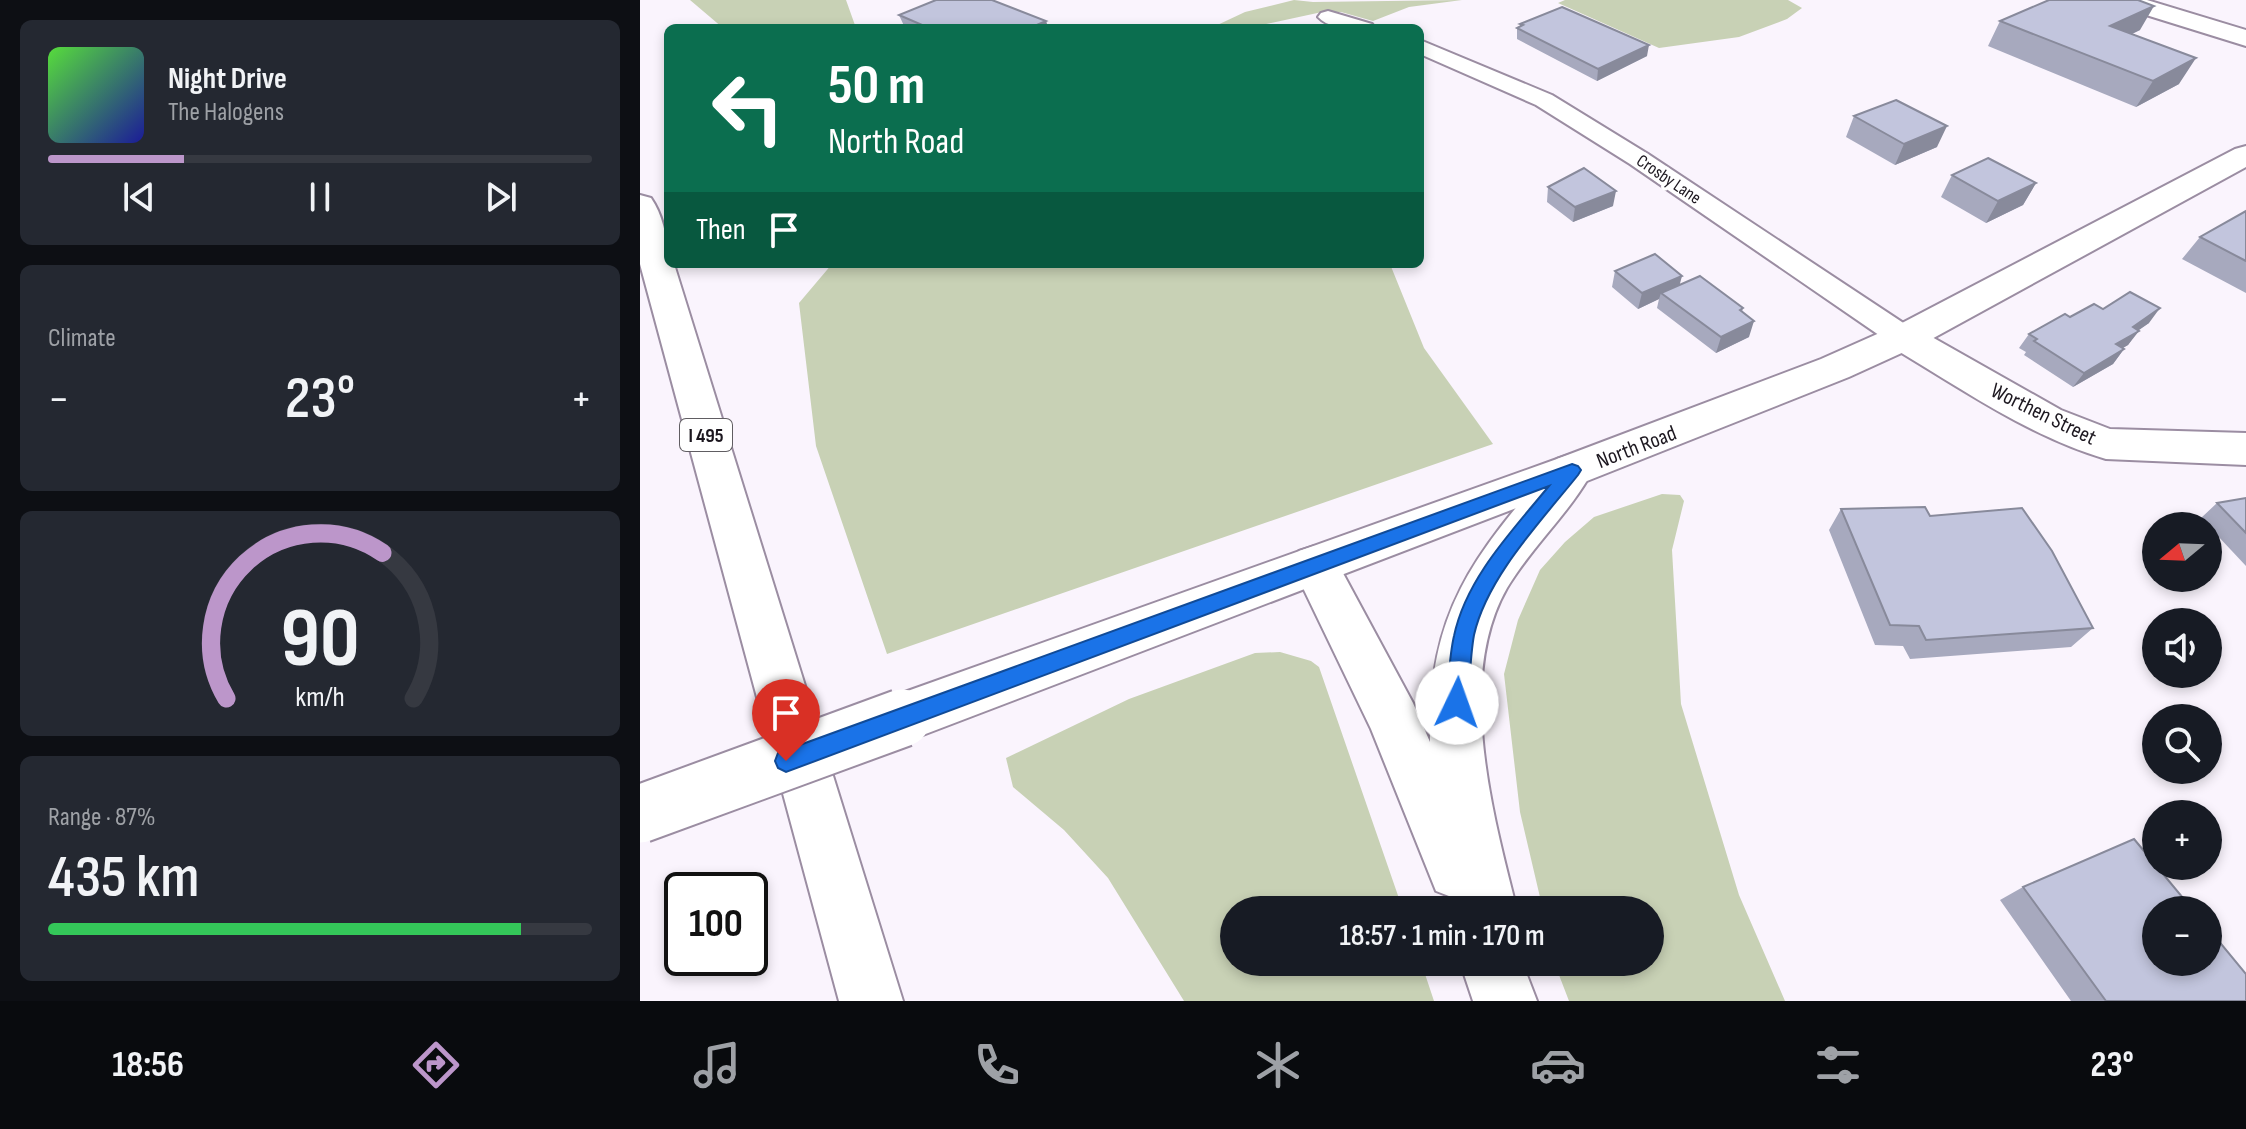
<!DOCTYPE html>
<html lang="en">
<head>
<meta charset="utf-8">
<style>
	:root { --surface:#171b24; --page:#242831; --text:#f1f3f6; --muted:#9ea1a6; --line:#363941; --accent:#bc96ca }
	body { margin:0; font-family:"Sofia Sans Condensed",sans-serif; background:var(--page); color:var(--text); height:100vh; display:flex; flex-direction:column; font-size:30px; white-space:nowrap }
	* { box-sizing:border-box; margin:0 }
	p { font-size:26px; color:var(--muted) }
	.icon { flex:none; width:44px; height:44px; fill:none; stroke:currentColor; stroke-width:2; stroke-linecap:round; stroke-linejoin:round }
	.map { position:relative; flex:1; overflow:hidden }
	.sheet { display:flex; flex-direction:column; gap:20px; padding:20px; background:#0d0f14; width:640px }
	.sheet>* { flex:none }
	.guide { position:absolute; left:24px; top:24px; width:760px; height:244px; border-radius:12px; box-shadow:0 4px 12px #0003; background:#0b6e4f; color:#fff; overflow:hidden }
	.needle { width:52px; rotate:251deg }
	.fabs { position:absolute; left:1502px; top:512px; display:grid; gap:16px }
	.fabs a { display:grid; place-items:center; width:80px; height:80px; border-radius:50%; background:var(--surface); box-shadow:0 4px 12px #0003; font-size:40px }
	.speed { position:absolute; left:24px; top:872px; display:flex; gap:16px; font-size:40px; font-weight:700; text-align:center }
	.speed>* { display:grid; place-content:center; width:104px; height:104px; border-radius:50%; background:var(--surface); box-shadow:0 4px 12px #0003; line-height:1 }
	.speed .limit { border:4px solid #111; border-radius:12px; background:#fff; color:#111 }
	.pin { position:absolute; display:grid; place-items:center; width:68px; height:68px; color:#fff; margin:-82px -34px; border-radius:50% 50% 50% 0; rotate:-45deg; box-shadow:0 0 8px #0007 }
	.pin .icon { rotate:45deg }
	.me { position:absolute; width:88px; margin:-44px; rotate:3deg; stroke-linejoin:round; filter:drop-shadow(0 0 6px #0008) }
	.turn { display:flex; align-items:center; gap:28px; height:168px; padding:0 32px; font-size:36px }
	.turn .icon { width:104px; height:104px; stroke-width:2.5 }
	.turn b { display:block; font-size:56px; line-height:68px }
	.then { display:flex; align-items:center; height:76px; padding:0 32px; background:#0003; gap:16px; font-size:30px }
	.big { font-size:60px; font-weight:600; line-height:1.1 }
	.sheet .widget { flex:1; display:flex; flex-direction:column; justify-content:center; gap:12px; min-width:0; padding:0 28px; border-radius:12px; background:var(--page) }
	.sheet .dial { align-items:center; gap:0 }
	.dial svg { height:208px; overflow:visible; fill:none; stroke:var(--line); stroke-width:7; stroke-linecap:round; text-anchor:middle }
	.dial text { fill:var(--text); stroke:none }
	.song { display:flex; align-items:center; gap:24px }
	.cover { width:96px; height:96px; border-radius:12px; background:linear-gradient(135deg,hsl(110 70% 55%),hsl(240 70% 35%)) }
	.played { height:8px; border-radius:4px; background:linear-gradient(90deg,var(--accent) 25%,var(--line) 25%) }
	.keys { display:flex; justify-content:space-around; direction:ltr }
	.heat { display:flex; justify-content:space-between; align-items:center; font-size:44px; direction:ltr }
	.charge { height:12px; border-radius:6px; background:linear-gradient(90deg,#34c759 87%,var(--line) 0) }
	.trip { position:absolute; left:580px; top:896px; width:444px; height:80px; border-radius:40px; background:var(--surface); box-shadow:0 4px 12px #0003; font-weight:600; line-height:80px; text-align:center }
	.dock { display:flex; height:128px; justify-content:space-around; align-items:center; background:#090b0e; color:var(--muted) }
	.dock .icon { width:56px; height:56px }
	.dock .selected { color:var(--accent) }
	.dock b { font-size:36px; color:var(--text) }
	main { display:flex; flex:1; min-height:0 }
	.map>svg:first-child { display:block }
	.green { fill:#c8d1b5 }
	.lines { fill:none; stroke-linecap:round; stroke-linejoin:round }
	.minor-casing { stroke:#9b8da2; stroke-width:4 }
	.tertiary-casing { stroke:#9b8da2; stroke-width:4 }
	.secondary-casing { stroke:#9b8da2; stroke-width:4 }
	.motorway-casing { stroke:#9b8da2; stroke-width:4 }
	.minor { fill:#fff; fill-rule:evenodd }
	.tertiary { fill:#fff; fill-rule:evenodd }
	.secondary { fill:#fff; fill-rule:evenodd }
	.motorway { fill:#fff; fill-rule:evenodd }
	.secondary-bridge-casing { stroke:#9b8da2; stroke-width:61; stroke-linecap:butt }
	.secondary-bridge { stroke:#fff; stroke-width:57 }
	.wall { fill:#a7a9be }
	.shaded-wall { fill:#888a9b }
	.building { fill:#c2c5dd; stroke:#888a9b; stroke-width:2 }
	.route { fill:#1a73e8; stroke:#114b97; stroke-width:2 }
	.labels { text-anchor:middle; stroke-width:6; stroke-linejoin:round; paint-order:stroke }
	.far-street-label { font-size:18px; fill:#1c171f; stroke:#fff }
	.shield { fill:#fff; stroke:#605d62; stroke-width:2 }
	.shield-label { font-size:20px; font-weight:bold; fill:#1c171f }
	.street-label { font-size:22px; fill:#1c171f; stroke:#fff }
</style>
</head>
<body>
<main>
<section class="sheet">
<div class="widget">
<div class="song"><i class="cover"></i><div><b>Night Drive</b><p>The Halogens</p></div></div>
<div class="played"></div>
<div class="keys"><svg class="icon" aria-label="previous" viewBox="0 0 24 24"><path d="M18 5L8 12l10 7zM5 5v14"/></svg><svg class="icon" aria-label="pause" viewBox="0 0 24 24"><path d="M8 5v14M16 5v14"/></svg><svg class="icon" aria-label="next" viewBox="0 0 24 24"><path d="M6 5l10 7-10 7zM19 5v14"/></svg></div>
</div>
<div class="widget"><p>Climate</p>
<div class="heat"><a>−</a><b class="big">23°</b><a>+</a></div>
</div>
<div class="widget dial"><svg viewBox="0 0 100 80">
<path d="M14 69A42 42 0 1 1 86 69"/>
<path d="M14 69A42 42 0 0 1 74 13" stroke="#bc96ca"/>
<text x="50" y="56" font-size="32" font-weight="700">90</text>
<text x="50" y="72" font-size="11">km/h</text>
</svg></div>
<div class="widget"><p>Range · 87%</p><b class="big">435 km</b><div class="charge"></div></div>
</section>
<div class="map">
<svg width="1606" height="1001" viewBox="0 0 1606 1001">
	<rect width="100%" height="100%" fill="#faf4fd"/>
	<path class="green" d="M50 0H206L216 28H83Z
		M654 0 673 2 822 0 769 7 733 21 701 12H682L608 28H571L605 12Z
		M925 0H1148L1162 8 1147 19 1099 37 1019 48 918 3Z
		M192 264H750L784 348 853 444 247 654 176 446 159 303Z
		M1022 494 1040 495 1044 501 1032 550 1041 704 1099 895 1145 1001H929L914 962H1010V910H903L880 812 864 674 878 620 900 570 925 542 954 517Z
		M640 652 671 661 679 667 763 910H594V962H781L794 1001H544L468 878 424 830 373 787 366 758 489 699 615 653Z"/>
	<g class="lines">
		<defs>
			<path id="minor" d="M688 11 732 24 735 28C717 28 691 31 678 17L681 13Z
				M780 40 912 95 1008 154 1274 330 1278 337 1274 344 1263 347 1252 344 990 164 896 105 780 54Z"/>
			<path id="tertiary" d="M1470 0H1507L1606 30V46L1474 5Z
				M1263 325 1276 328 1421 410 1470 429 1606 433V465L1466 459C1388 436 1319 387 1250 346L1244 337 1250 328Z"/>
			<path id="secondary" d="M1606 146V167L1288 341 1209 377 947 481 262 743 243 735 236 718 243 701 262 693 917 459 1181 359 1262 323 1595 149Z"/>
			<path id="motorway" d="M0 195 11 198C24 217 28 242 28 264H34L263 1001H199L0 264Z
				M932 454 947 459 953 470C930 513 892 546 867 588 815 679 853 815 877 910H817L814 898 796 891 731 729 652 565 659 551 675 546 691 551 773 703 790 742C788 608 835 555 917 459Z
				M820 962H882L897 1001H833Z"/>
		</defs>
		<use href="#minor" class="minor-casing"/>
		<use href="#tertiary" class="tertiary-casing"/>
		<use href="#secondary" class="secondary-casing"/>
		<use href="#motorway" class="motorway-casing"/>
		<use href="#minor" class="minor"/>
		<use href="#tertiary" class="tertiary"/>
		<use href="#secondary" class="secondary"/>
		<use href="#motorway" class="motorway"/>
		<defs>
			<path id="secondary-bridge" d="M0 814 262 718"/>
		</defs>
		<use href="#secondary-bridge" class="secondary-bridge-casing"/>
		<use href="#secondary-bridge" class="secondary-bridge"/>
	</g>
	<path class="wall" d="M259 15 406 21 408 28H265Z
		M1360 21 1500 30 1492 34 1539 84 1496 107 1348 46Z
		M880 24 1007 56 957 81 877 39V28L880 27Z
		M1214 116 1297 147 1255 165 1206 137Z
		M1312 175 1396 183 1383 205 1346 223 1301 197Z
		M908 187 973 206 933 222 907 202Z
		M1606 211V293L1542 259 1560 237Z
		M975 271 1040 284 1103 308 1102 312 1109 337 1076 353 1017 308 1019 299 998 309 972 287Z
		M1463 309 1509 323 1498 330 1488 345 1482 348 1484 349 1473 364 1433 387 1384 355 1386 352 1379 348 1389 334Z
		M1606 498V566L1561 518 1577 503Z
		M1201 509 1290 516 1453 628 1431 647 1270 659 1263 646 1235 645 1189 530Z
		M1383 887 1606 1001H1431L1360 900Z"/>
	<path class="shaded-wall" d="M1514 6 1500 30 1456 51 1470 26Z
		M406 21 408 28H390Z
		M1009 45 1007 56 957 81 958 69Z
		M1556 58 1539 84 1496 107 1513 81Z
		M1307 126 1297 147 1255 165 1264 144Z
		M1396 183 1383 205 1346 223 1358 201Z
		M976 191 973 206 933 222 935 207Z
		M1042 276 1038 291 1021 293 1019 299 998 309 1002 293Z
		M1520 308 1509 323 1492 335 1499 331 1488 345 1465 359 1476 344 1493 327Z
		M1114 321 1109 337 1076 353 1081 337Z
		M1484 349 1473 364 1433 387 1444 373Z"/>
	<path class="building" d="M296 0H352L406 21 390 28H289L259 15Z
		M1409 0H1498L1514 6 1470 26 1556 58 1513 81 1360 21Z
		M922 7 1009 45 958 69 877 28 883 25 880 24Z
		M1256 100 1307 126 1264 144 1214 116Z
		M1348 158 1396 183 1358 201 1312 175Z
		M944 168 976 191 935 207 908 187Z
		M1606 211V261L1560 237Z
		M1015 254 1042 276 1002 293 975 271Z
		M1060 276 1103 308 1100 310 1114 321 1081 337 1021 293Z
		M1490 292 1520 308 1493 327 1499 331 1476 344 1484 349 1444 373 1394 341 1397 339 1389 334 1425 314 1430 317 1454 304 1463 309Z
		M1606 498V533L1577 503Z
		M1285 507 1290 516 1382 508 1412 551 1453 628 1286 640 1279 626 1250 625 1201 509Z
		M1494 839 1553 910H1516V962H1568V928L1606 974V1001H1466L1383 887Z"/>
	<path class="route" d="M932 464 938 466 941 470 938 475C902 520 847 577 834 635 830 657 830 681 828 703L825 710 817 713 809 710 806 703C809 681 809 657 814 636 826 578 873 530 909 486L146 772 138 768 135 761 138 753 146 750Z"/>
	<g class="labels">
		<g class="far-street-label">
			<text transform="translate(1029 179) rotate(34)" y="6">Crosby Lane</text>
		</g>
		<rect class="shield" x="40" y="419" width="52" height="32" rx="6"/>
		<g class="shield-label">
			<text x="66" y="442">I 495</text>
		</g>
		<g class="street-label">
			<text transform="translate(1404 413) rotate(26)" y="8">Worthen Street</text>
			<text transform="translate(996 446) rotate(-21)" y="8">North Road</text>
		</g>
	</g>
</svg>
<div class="fabs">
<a><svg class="needle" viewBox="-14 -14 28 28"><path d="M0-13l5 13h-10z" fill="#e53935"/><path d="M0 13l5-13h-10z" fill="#9ea1a6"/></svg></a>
<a><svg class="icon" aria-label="sound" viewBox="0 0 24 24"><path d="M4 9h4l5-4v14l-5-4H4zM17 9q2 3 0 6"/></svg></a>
<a><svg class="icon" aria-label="search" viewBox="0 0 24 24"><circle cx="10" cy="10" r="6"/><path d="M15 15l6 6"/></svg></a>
<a>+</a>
<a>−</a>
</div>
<div class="speed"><div class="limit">100</div></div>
<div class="pin" style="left:146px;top:761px;background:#d93025"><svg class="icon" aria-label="arrive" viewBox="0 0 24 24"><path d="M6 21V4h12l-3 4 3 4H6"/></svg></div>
<svg class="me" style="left:817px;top:703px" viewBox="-20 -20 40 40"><circle r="19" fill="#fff"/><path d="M0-13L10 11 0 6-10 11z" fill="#1a73e8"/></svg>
<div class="trip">18:57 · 1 min · 170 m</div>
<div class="guide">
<div class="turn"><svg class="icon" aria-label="left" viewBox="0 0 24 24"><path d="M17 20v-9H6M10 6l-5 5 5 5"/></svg><div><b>50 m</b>North Road</div></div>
<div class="then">Then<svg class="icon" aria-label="arrive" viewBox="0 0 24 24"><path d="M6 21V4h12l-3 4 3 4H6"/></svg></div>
</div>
</div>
</main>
<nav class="dock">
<b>18:56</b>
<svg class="icon selected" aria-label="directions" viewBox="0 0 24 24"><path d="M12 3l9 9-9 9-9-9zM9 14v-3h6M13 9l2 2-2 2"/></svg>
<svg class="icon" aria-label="music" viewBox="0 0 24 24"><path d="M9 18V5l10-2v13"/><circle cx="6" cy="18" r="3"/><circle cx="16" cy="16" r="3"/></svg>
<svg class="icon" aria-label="phone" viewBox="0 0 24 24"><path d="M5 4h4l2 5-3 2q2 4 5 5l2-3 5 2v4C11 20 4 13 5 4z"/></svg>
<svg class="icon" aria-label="climate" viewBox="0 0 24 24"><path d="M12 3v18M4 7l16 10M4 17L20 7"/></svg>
<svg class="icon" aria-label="car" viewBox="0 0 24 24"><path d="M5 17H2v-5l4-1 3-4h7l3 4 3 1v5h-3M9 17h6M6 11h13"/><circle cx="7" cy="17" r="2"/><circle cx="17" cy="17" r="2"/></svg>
<svg class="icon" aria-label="filters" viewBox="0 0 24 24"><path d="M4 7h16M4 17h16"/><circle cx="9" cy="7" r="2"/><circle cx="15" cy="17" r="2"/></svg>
<b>23°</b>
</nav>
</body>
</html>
